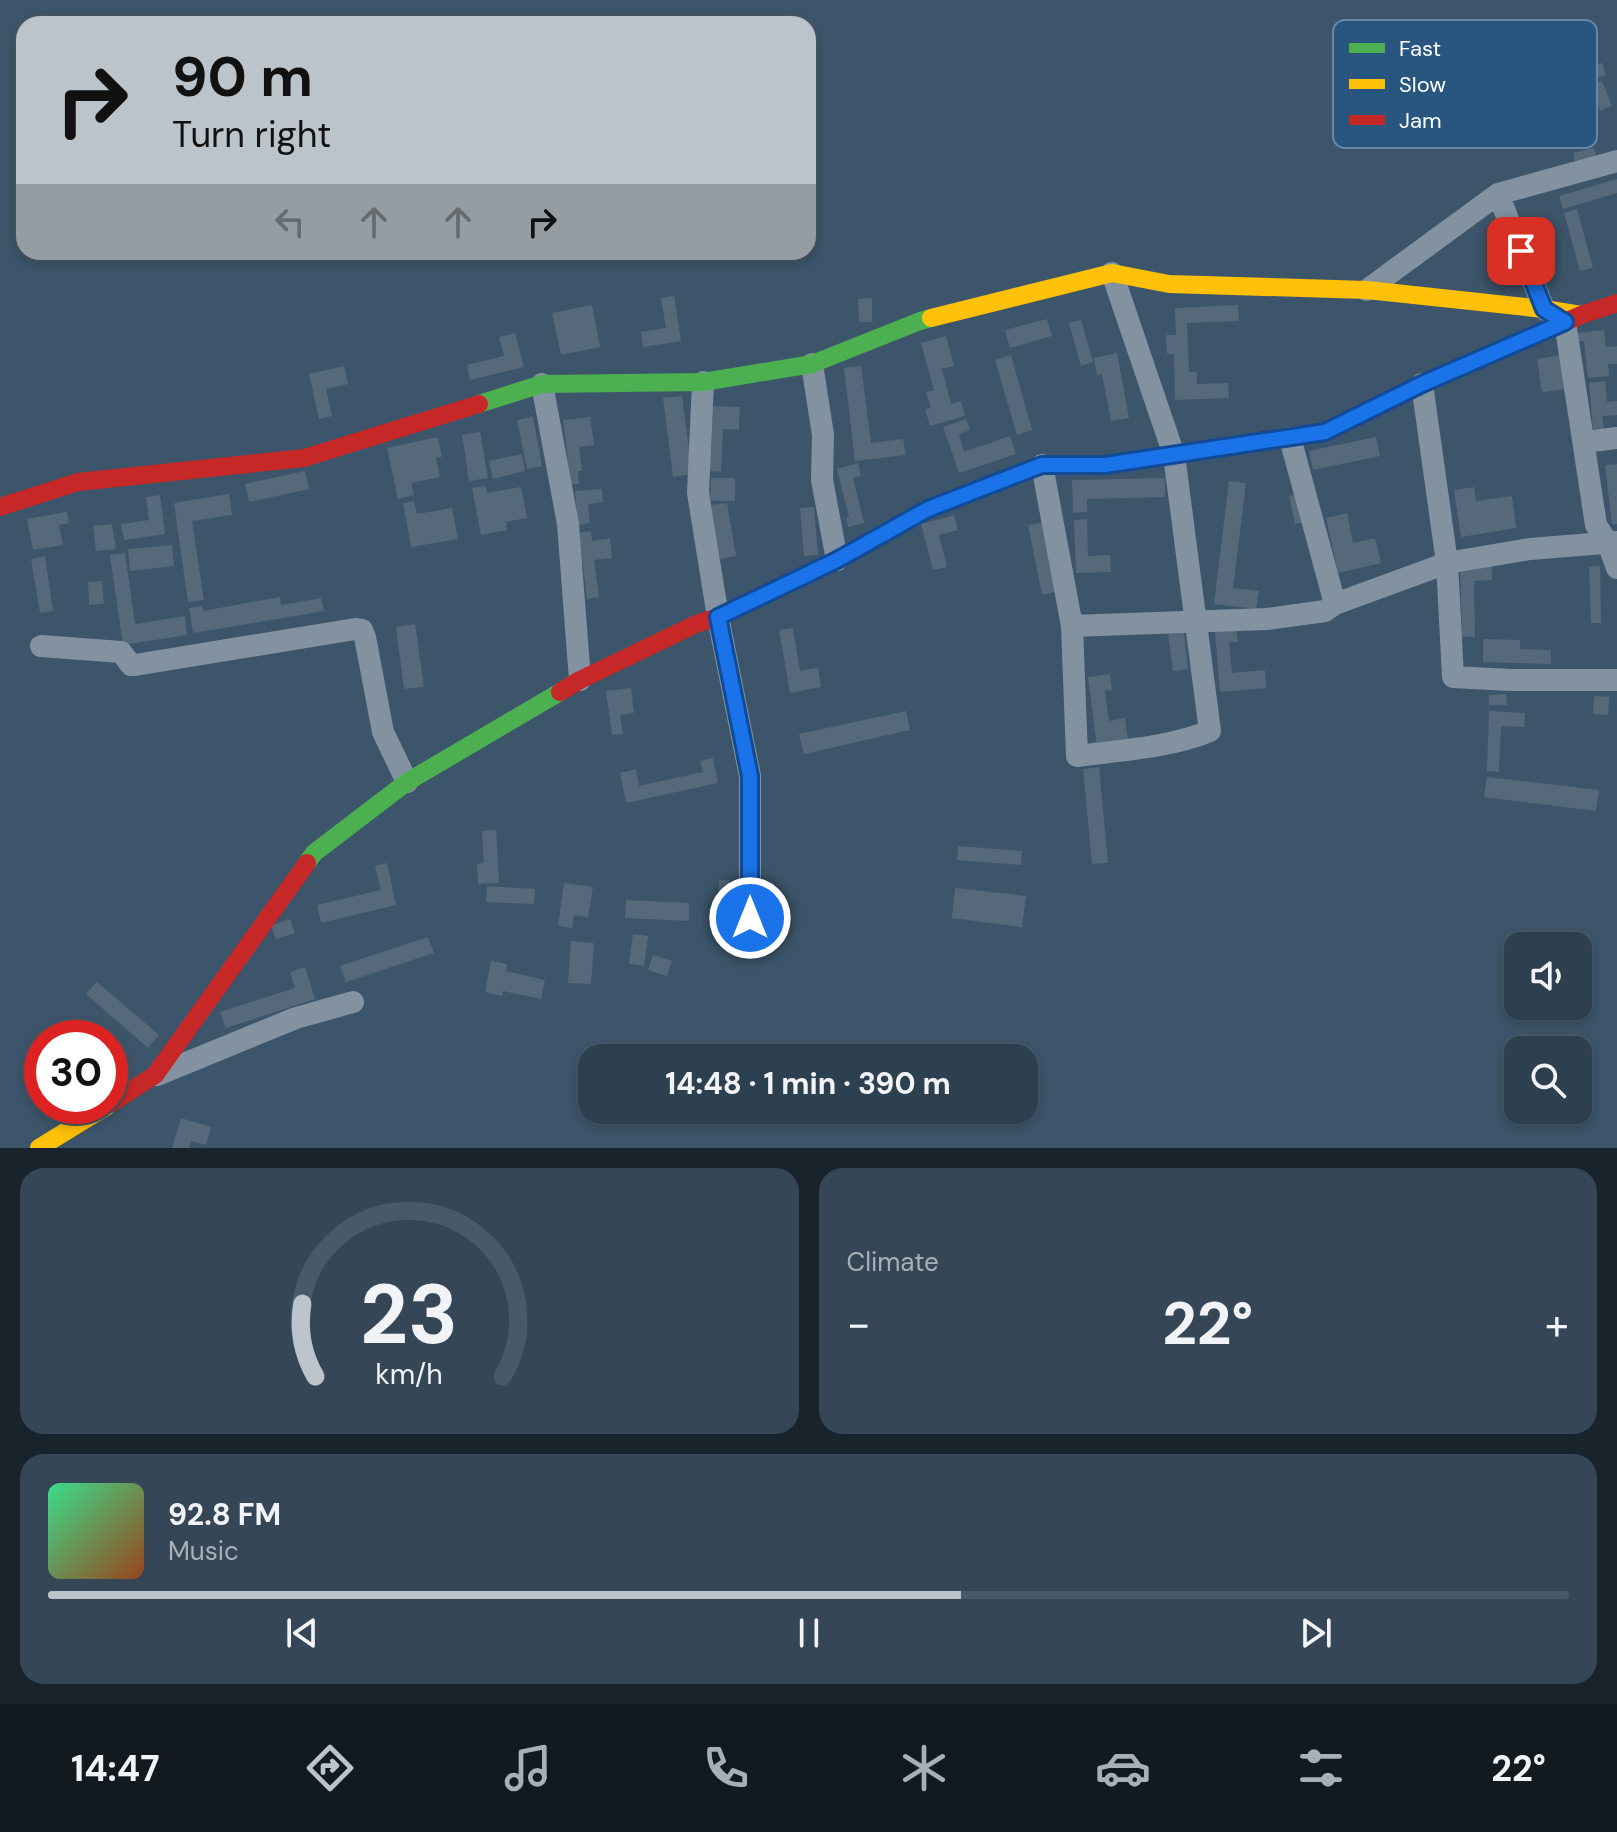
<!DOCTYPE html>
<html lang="en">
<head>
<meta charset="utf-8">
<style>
	:root { --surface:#2d4050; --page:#354757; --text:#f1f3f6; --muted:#a7afb7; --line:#485967; --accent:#bbc4cb }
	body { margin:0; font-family:"DM Sans",sans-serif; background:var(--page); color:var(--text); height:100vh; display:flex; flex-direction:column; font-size:30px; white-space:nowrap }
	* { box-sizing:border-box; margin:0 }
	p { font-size:26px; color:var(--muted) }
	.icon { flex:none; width:44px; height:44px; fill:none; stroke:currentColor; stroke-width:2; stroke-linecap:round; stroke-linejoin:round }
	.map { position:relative; height:1148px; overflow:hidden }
	.sheet { display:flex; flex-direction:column; gap:20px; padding:20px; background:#19232c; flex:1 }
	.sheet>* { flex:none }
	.top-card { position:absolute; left:16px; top:16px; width:800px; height:244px; border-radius:24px; box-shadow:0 4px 12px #0003,0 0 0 2px var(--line); background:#bbc4cb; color:#111; overflow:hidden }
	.tools { position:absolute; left:1504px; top:932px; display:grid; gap:16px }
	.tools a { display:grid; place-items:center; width:88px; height:88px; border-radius:16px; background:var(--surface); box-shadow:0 4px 12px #0003,0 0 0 2px var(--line); font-size:40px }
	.speed { position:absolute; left:24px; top:1020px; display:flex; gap:16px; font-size:40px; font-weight:700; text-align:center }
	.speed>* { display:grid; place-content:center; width:104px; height:104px; border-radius:50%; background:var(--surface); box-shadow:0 4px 12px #0003,0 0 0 2px var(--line); line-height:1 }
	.speed .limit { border:12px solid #d22; background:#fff; color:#111 }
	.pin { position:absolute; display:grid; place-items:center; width:68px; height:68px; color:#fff; margin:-34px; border-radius:16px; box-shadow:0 4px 12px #0006 }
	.me { position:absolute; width:88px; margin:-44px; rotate:0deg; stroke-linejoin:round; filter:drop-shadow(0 0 6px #0008) }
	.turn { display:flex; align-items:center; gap:28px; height:168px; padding:0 24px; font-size:36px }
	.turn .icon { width:104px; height:104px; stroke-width:2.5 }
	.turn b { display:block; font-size:56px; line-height:68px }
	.lanes { display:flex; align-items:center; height:76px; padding:0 24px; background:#0003; justify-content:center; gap:40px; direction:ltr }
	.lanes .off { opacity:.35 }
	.big { font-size:60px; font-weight:700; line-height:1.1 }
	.sheet .tile { flex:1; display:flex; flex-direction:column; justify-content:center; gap:12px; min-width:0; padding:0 28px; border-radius:24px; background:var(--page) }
	.sheet .dial { align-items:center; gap:0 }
	.dial svg { height:208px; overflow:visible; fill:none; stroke:var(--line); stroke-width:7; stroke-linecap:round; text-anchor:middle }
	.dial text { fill:var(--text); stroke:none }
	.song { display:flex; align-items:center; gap:24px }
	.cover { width:96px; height:96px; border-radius:12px; background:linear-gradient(135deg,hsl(150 70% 55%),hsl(20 70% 35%)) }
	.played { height:8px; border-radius:4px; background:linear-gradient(90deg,var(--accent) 60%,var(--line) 60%) }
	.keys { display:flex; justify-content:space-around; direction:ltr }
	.heat { display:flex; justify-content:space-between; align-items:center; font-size:44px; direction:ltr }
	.sheet .tiles { flex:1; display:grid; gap:20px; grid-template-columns:1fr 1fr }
	.tile:last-child { grid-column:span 2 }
	.trip { position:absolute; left:578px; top:1044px; width:460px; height:80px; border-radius:24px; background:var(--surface); box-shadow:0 4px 12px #0003,0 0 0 2px var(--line); font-weight:700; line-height:80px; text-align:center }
	.menu { display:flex; height:128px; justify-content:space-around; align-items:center; background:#121a20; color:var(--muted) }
	.menu .icon { width:56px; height:56px }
	.menu .selected { color:var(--accent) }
	.menu b { font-size:36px; color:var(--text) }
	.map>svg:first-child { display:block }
	.building { fill:#55697a }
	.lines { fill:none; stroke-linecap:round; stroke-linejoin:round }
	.street { stroke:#8292a1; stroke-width:22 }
	.fast { stroke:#4caf50; stroke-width:18 }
	.slow { stroke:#ffc107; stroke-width:18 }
	.jam { stroke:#c62828; stroke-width:18 }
	.route-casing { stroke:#114b97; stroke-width:20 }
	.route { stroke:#1a73e8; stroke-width:14 }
	.key { fill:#28567e; stroke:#6889a5; stroke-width:2 }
	.key-label { font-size:22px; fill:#fff }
</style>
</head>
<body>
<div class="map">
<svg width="1617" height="1148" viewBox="0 0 1617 1148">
	<rect width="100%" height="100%" fill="#3c556a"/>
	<path class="building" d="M1602 63 1606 75 1585 81 1581 69Z
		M1602 81 1612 106 1600 111 1590 86Z
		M1594 148 1597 159 1576 165 1573 153Z
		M1617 179V193L1563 209 1559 196Z
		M1577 209 1593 268 1580 271 1564 213Z
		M674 296 681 341 643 347 641 332 666 328 661 298Z
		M872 298V322H859L858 299Z
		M592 305 600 347 561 355 552 313Z
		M1238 305 1239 321 1187 323 1189 372H1197V384L1228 383 1229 398 1175 400 1174 354H1167L1166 335H1176L1175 308Z
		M1047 319 1052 336 1010 348 1005 330Z
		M1081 320 1093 362 1081 366 1069 323Z
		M1604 330 1606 347 1617 346V364H1608L1609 376 1588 378 1584 341 1576 342V333Z
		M515 333 524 367 470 380 467 365 504 356 499 337Z
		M946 336 954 366 942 369 951 404 961 401 965 416 930 426 925 409 931 408 926 392 934 390 921 343Z
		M1117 353 1129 418 1111 421 1102 374 1097 375 1094 358Z
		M1011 355 1032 430 1017 435 995 360Z
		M1562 355 1567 389 1542 392 1537 359Z
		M344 366 348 384 326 389 332 416 319 419 309 374Z
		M861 366 871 443 903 439 906 455 855 461 844 368Z
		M1605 381 1607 402 1617 401V415L1602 416 1604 428 1593 429 1589 383Z
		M682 396 692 474 673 477 663 398Z
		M712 406 740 407 739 430 723 429 721 472 709 471Z
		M533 417 542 466 527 469 517 420Z
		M590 417 594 445 579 447 582 471H578L579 484 571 485 563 420Z
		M966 419 970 430 959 434 964 452 1010 436 1016 454 959 473 943 427Z
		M480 432 488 478 469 481 462 435Z
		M438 437 442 457 436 458 440 477 411 483 414 495 398 499 387 448Z
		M1376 437 1380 456 1313 470 1309 451Z
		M522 454 525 471 493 479 489 461Z
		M858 463 861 476 853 478 864 523 848 527 846 518 849 517 837 469Z
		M1617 464V524H1612L1605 465Z
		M305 471 309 489 249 502 245 484Z
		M711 478H735V501H710Z
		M1165 478V497L1087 499V512L1073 513 1072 480Z
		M1229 481 1246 483 1233 588 1259 591 1256 609 1214 604Z
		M486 486 487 493 521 487 527 518 506 522 507 530 481 535 472 488Z
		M1474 487 1476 501 1512 496 1516 528 1461 537 1454 490Z
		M602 489 603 502 588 504 590 523 578 525 575 491Z
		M1300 493 1306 522 1295 524 1289 496Z
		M229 494 232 515 192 521 204 600 188 602 174 503Z
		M160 495 165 534 124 540 121 524 149 520 146 497Z
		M414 501 417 514 452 508 458 539 411 547 403 503Z
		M727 503 736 556 720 559 711 505Z
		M814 507 818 555 804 556 800 508Z
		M67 512 69 523 59 525 63 545 33 550 27 519Z
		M1347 513 1353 543 1375 538 1381 563 1338 573 1326 518Z
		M954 515 958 530 939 535 947 567 933 570 921 524Z
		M1087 519 1088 556 1110 555 1111 572 1076 573 1074 520Z
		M1045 522 1059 591 1042 595 1028 525Z
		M112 524 116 549 96 551 93 526Z
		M591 531 592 541 610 538 612 558 594 560 599 597 587 599 579 533Z
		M172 545 174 566 130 571 128 549Z
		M125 553 135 624 185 616 187 635 123 645 110 555Z
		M45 556 53 611 40 613 31 559Z
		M1492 565V580L1474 581 1475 637H1462L1460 566Z
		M1600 566 1601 623H1591L1589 567Z
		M102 581 104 604 89 605 88 582Z
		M280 597 281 605 321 598 324 611 193 633 189 608 202 606 203 611Z
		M415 624 424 687 404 689 396 627Z
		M793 628 800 671 818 668 821 687 790 693 779 630Z
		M1236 629 1238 642H1229L1232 673 1265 670 1266 688 1220 692 1215 631Z
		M1184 631 1188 669 1173 671 1168 634Z
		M1483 639 1520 640V649L1551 650V664L1483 662Z
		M1110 674 1112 690 1105 691 1109 721 1125 718 1128 742 1097 746 1088 677Z
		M631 688 634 713 620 715 623 734 612 735 606 691Z
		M1506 694 1507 705H1489V695Z
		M1594 696 1609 697 1608 715 1593 714Z
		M906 711 910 730 804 754 799 734Z
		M1489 711 1525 713 1524 727 1501 726 1499 772 1487 771Z
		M713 758 718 783 626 803 620 773 636 769 639 786 703 772 700 761Z
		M1099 767 1108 863 1092 864 1083 769Z
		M1487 777 1599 790 1596 811 1484 797Z
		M496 830 499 883 478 884 477 864 484 863 482 831Z
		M958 846 1022 851 1021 865 957 860Z
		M387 863 396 905 321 923 317 905 381 890 375 866Z
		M719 880H730L729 897H718Z
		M564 883 593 887 588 917 574 915 572 928 558 926Z
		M487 886 535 889 534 904 486 902Z
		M955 888 1026 896 1022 927 952 918Z
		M626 900 689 903V921L625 918Z
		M290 919 295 933 276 939 271 926Z
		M633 934 648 936 644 966 629 964Z
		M428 937 434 953 346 982 340 966Z
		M571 941 594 943 591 984 568 983Z
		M653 955 672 961 667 976 648 970Z
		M491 961 507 964 506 971 545 980 541 999 503 991 502 996 485 992Z
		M305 967 315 999 226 1028 220 1012 295 988 290 972Z
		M97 982 159 1035 148 1048 86 994Z
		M181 1118 211 1127 206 1145 191 1141 189 1148H172Z"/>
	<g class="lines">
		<path class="street" d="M1498 194 1544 309 1565 322 1596 525 1608 543 1617 568
			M1367 290 1498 194 1617 161
			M812 364 823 435 822 480 837 560
			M703 382 698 493 718 617 750 776V946
			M542 384 568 524 580 680
			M1422 384 1447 563 1453 677 1510 680H1617
			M1290 438 1335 604
			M1585 442 1617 438
			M1042 465 1072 626 1077 756C1122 750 1168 748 1210 731L1174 455 1112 273
			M1072 626 1267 619 1325 611 1335 604 1447 563 1530 549 1617 542
			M41 646 121 652 131 665H135L355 629 362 630 365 637 383 732 407 782
			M157 1075 296 1018 353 1002"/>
		<path class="fast" d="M479 404 542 384 703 382 812 364 920 321 931 318
			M972 492 1042 465H1105L1282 439
			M307 863 314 853 407 782 560 692"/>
		<path class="slow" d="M931 318 1112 273 1169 284 1367 290 1544 309 1581 315
			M39 1148 107 1106"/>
		<path class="jam" d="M1282 439 1325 432 1422 384 1581 315 1617 303
			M0 507 78 482 304 458 479 404
			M560 692 580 680 696 624 718 617 837 560 928 509 972 492
			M110 1104 155 1075 307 863"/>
	</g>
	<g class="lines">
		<defs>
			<path id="route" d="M750 918V776L718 617 837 560 928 509 1042 465H1105L1325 432 1422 384 1565 322 1544 309 1521 251"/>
		</defs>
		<use href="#route" class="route-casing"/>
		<use href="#route" class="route"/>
	</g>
	<rect x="1333" y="20" width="264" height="128" rx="12" class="key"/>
	<rect x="1349" y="43" width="36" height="10" fill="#4caf50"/>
	<rect x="1349" y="79" width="36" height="10" fill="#ffc107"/>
	<rect x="1349" y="115" width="36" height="10" fill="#c62828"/>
	<g class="key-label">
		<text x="1399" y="56">Fast</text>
		<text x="1399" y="92">Slow</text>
		<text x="1399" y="128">Jam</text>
	</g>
</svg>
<div class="tools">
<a><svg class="icon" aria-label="sound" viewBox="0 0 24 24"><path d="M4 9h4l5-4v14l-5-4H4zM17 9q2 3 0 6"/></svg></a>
<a><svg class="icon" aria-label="search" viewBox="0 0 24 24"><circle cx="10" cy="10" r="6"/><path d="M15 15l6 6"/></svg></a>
</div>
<div class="speed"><div class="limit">30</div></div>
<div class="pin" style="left:1521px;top:251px;background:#d93025"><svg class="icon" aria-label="arrive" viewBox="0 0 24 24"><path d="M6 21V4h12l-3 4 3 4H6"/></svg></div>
<svg class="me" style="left:750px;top:918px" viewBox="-20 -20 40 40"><circle r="17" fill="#1a73e8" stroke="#fff" stroke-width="3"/><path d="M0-11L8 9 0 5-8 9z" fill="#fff"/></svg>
<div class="trip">14:48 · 1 min · 390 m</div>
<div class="top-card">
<div class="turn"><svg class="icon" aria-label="right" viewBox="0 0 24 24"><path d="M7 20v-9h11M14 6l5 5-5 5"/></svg><div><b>90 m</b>Turn right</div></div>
<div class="lanes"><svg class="icon off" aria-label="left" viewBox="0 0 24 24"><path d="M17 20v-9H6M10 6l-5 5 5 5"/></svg><svg class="icon off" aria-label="ahead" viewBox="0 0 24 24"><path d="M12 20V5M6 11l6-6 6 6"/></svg><svg class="icon off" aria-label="ahead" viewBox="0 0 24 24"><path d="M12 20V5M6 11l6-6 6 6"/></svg><svg class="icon" aria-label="right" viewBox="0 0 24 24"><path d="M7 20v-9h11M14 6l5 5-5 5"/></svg></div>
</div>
</div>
<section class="sheet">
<div class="tiles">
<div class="tile dial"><svg viewBox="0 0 100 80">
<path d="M14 69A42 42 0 1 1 86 69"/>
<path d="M14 69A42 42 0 0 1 9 41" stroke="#bbc4cb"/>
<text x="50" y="56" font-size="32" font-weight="700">23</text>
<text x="50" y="72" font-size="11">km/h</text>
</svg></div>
<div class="tile"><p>Climate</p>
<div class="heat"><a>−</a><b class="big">22°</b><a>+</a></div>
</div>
<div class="tile">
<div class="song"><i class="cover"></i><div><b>92.8 FM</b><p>Music</p></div></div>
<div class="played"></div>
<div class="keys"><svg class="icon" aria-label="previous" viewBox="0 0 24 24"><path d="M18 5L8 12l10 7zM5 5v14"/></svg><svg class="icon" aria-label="pause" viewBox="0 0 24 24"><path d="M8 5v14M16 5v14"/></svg><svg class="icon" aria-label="next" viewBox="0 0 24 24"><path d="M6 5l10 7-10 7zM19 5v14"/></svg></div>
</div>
</div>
</section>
<nav class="menu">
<b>14:47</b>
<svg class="icon selected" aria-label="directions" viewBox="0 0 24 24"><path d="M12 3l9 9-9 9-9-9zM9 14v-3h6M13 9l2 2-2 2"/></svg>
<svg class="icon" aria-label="music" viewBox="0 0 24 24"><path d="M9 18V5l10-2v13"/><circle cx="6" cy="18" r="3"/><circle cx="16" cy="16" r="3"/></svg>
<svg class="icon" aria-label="phone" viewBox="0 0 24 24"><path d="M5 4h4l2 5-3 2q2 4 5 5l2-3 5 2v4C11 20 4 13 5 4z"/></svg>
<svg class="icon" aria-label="climate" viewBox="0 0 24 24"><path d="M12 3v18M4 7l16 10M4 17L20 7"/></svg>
<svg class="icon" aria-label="car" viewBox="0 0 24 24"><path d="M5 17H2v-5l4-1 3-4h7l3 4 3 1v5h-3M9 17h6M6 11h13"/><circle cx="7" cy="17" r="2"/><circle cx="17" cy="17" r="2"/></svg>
<svg class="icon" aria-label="filters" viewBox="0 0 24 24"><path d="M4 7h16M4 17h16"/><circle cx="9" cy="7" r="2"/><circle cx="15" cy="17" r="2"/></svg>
<b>22°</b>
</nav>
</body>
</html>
